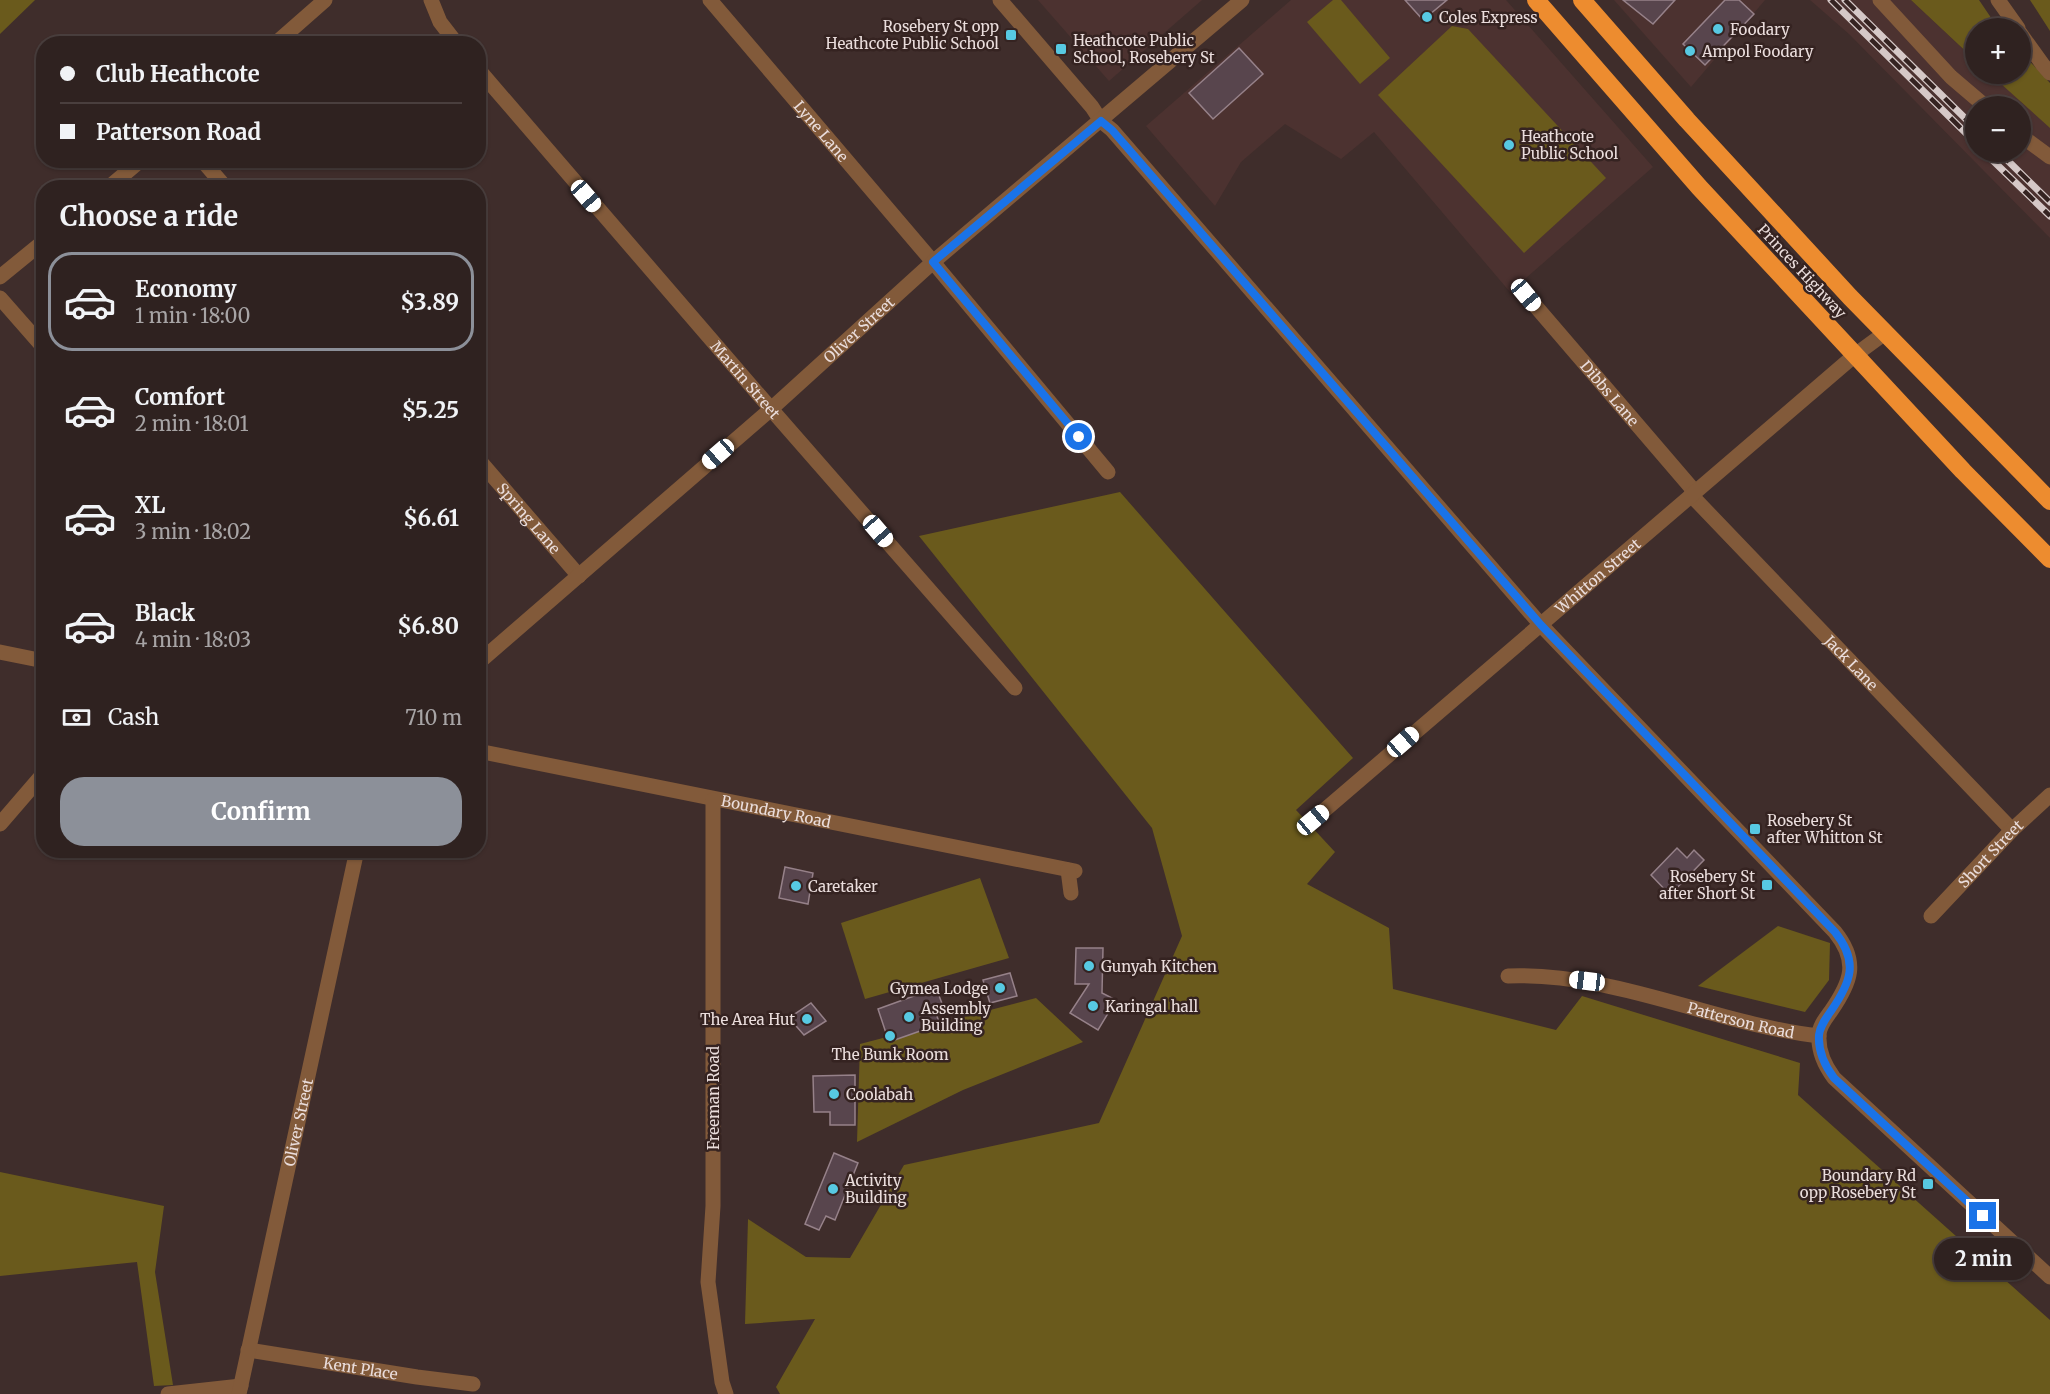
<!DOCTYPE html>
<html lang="en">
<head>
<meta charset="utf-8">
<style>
	:root { --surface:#2f2220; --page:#3b2f2d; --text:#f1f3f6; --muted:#a7a4a5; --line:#4a3f3e; --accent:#8c9099 }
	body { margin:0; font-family:Merriweather,serif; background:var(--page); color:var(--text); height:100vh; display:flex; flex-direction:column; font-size:22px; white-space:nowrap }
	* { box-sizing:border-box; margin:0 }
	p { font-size:20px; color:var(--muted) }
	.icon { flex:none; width:33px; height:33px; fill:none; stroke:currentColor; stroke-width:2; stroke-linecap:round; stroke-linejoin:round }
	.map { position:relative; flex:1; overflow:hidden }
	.panel { position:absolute; left:36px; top:180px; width:450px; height:678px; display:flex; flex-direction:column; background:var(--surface); border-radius:24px; box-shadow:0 2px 4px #0004,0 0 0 2px var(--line) }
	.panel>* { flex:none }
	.banner { position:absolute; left:36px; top:36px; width:450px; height:132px; border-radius:24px; box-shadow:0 2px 4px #0004,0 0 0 2px var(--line); display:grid; align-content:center; height:132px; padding:0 24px; background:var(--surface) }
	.fabs { position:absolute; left:1965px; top:18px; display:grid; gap:12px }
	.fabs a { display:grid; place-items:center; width:66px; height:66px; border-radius:50%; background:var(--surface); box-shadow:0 2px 4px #0004,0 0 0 2px var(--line); font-size:30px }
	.end { position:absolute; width:27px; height:27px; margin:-14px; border:8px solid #1a73e8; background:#fff; box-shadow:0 0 0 3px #fff }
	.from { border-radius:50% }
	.bubble { position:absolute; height:42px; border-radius:21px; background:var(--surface); box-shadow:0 2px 4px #0004,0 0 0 2px var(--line); font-size:20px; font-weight:700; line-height:42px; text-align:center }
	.car { position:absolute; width:18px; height:36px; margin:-18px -9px; border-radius:8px; box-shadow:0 0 4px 2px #0007; background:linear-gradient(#fff 24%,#345 0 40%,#fff 0 76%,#345 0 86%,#fff 0) }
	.banner b { display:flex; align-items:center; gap:21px; height:57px; font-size:22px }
	.banner b+b { border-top:2px solid var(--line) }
	.banner i { width:15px; height:15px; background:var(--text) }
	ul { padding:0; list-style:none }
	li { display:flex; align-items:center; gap:18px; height:99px; margin:0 12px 9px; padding:0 12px; border:3px solid transparent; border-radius:24px }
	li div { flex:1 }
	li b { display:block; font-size:22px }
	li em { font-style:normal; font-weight:700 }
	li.current { border-color:var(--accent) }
	li>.icon { width:54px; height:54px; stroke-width:1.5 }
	h2 { padding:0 24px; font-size:27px; line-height:72px }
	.pay { display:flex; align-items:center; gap:15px; height:66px; padding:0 24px; font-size:22px }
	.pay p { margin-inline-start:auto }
	.cta { display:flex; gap:12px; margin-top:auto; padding:12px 24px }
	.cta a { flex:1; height:69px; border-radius:24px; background:var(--accent); color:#fff; font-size:24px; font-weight:700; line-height:69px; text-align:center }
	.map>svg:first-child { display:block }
	.built { fill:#4c3230; fill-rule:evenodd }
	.green { fill:#6a5a1c }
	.building { fill:#58454d; stroke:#968189; stroke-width:1.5 }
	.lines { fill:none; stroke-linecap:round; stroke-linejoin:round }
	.minor { stroke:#825a3a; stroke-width:15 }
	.highway { stroke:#ed8c2f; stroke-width:18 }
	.rail-casing { stroke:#d5c8c7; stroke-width:7 }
	.rail { stroke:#352321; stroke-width:4.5; stroke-dasharray:14; stroke-linecap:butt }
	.route { stroke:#1a73e8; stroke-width:8 }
	.poi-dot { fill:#57c9e2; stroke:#352321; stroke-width:2 }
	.labels { text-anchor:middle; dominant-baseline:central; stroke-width:5; stroke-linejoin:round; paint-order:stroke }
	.poi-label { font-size:15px; fill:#eadddc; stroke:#352321; text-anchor:start }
	.street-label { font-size:15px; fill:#eadddc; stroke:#352321 }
</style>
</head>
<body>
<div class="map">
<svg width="2050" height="1394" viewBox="0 0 2050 1394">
	<rect width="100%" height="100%" fill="#3f2d2b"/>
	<!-- built -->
	<g class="built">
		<polygon points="1038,0 1202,0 1109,81"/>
		<polygon points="1291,0 1506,0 1653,167 1510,292 1374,132 1341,159 1285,124 1241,162 1215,206 1146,126"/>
		<polygon points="1614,0 1765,0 1691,87"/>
		<path d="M1810,0H1911L1975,60L1976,74H1991L2050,127V238L1849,34ZM1976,106H2020V152H1976Z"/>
	</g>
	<!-- green -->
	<g class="green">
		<polygon points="0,0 35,0 0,34"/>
		<polygon points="1333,0 1341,0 1390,58 1360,84 1307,22"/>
		<polygon points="1911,0 1979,0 1998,28 1976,28 1975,60"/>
		<polygon points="2030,0 2050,0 2050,31"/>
		<polygon points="1452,26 1468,29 1606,178 1524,253 1378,95"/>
		<polygon points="2021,52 2050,83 2050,128 1990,74 2020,74"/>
		<polygon points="1120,492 1353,758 1296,810 1335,852 1307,884 1389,928 1393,989 1556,1030 1582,996 1800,1063 1798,1095 2050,1320 2050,1394 780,1394 776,1387 815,1319 745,1324 748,1219 806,1257 850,1258 904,1165 1099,1123 1182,936 1152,828 919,536"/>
		<polygon points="980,878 1009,958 865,999 841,923"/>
		<polygon points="1778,926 1830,943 1829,980 1805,1012 1698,986"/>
		<polygon points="1036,998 1083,1042 963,1090 857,1142 860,1044"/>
		<polygon points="0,1172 164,1206 155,1272 173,1385 154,1386 137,1262 0,1276"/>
	</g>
	<!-- building -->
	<g class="building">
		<polygon points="1405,0 1447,0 1423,20"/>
		<polygon points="1623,0 1675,0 1653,24"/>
		<polygon points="1725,0 1739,0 1754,14 1705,65 1683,44"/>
		<polygon points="1239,48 1263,74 1213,119 1189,93"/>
		<polygon points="1677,848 1687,858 1694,850 1704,860 1670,895 1651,875"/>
		<polygon points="785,867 813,873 808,904 779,898"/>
		<polygon points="1076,948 1103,948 1102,993 1116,1000 1098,1030 1070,1013 1089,984 1075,984"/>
		<polygon points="1010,973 1017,996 990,1003 983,980"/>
		<polygon points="936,988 943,1006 934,1009 940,1024 889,1042 878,1009"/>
		<polygon points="811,1003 826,1021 804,1035 789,1018"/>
		<polygon points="855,1075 855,1125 830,1125 830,1112 814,1112 813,1076"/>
		<polygon points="834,1153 858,1163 835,1220 826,1216 819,1230 805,1224"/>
	</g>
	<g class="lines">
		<!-- minor -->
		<g class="minor">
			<polyline points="431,0 440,22 457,44"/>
			<path id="s1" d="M710,0L933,262L1108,472"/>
			<path d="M1000,0L1092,107L1101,121L1112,130L1541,625L1835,932C1859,962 1851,982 1831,1011C1826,1018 1819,1026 1819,1035C1818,1052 1825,1066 1834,1078L2050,1277"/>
			<polyline points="1880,0 1951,77 1985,106"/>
			<polyline points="1998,0 2018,28"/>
			<polyline points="2020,33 2043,65 2050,73"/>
			<polyline points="275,44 325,0"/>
			<path id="s2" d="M478,69L771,409L1015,688"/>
			<polyline points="2020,135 2050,157"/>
			<polyline points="202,160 226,188"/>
			<polyline points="108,188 141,160"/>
			<polyline points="0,277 44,241"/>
			<path id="s3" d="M1526,295L1695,492"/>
			<polyline points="0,298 44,348"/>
			<path id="s4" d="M478,459L579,576"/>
			<path id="s5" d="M1691,495L2012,830"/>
			<polyline points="0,652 44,661"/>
			<path id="s6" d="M478,663L771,409L933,262L1242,0"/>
			<path id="s7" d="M478,751L1075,871"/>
			<polyline points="713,800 713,1206 708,1282 722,1382 726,1394"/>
			<path id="s8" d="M1313,820L1855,355L1885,333"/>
			<polyline points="0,824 44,773"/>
			<polyline points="1068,870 1071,893"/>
			<path id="s9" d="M1931,916L2012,830L2050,795"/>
			<path id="s10" d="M1508,976C1615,972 1714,1024 1819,1036"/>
			<path id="s11" d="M248,1350L417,1377L473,1384"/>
			<polyline points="168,1394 241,1386"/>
			<path id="s12" d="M239,1394L357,850"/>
		</g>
		<!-- highway -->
		<g class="highway">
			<polyline points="1536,0 1699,187 1963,471 2050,559"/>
			<polyline points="1582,0 1687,120 1850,297 2050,501"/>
		</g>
		<!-- rail casing -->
		<g class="rail-casing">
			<g id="rail">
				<polyline points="1831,0 1976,143"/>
				<polyline points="1845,0 1976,129"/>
				<polyline points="1984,152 2050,216"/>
				<polyline points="1999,152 2050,202"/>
			</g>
		</g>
		<!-- rail -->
		<use href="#rail" class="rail"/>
	</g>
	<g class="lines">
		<!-- route -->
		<path class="route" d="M1079,437L933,262L1101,121L1112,130L1541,625L1835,932C1859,962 1851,982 1831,1011C1826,1018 1820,1026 1819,1035C1818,1051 1825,1066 1834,1078L1983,1216"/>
	</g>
	<!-- markers -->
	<g class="poi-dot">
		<circle cx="1427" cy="17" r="6"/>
		<circle cx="1718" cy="29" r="6"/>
		<rect x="1005" y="29" width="12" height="12" rx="3"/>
		<rect x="1055" y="43" width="12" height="12" rx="3"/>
		<circle cx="1690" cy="51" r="6"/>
		<circle cx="1509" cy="145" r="6"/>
		<rect x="1749" y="823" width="12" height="12" rx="3"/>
		<rect x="1761" y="879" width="12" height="12" rx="3"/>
		<circle cx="796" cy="886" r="6"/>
		<circle cx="1089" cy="966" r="6"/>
		<circle cx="1000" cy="988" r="6"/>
		<circle cx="1093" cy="1006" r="6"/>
		<circle cx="909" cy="1017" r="6"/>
		<circle cx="807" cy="1019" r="6"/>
		<circle cx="890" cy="1036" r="6"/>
		<circle cx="834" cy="1094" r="6"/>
		<rect x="1922" y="1178" width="12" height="12" rx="3"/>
		<circle cx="833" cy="1189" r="6"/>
	</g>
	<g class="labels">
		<!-- poi labels -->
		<g class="poi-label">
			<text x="1439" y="17">Coles Express</text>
			<text x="999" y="26" text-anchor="end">Rosebery St opp<tspan x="999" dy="17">Heathcote Public School</tspan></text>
			<text x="1730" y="29">Foodary</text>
			<text x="1073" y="40">Heathcote Public<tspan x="1073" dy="17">School, Rosebery St</tspan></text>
			<text x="1702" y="51">Ampol Foodary</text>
			<text x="1521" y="136">Heathcote<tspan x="1521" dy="17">Public School</tspan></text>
			<text x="1767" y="820">Rosebery St<tspan x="1767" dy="17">after Whitton St</tspan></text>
			<text x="1755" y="876" text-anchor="end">Rosebery St<tspan x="1755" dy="17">after Short St</tspan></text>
			<text x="808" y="886">Caretaker</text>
			<text x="1101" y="966">Gunyah Kitchen</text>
			<text x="988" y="988" text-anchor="end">Gymea Lodge</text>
			<text x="1105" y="1006">Karingal hall</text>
			<text x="921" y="1008">Assembly<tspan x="921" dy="17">Building</tspan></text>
			<text x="795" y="1019" text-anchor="end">The Area Hut</text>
			<text x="890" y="1054" text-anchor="middle">The Bunk Room</text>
			<text x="846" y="1094">Coolabah</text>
			<text x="1916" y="1175" text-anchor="end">Boundary Rd<tspan x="1916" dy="17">opp Rosebery St</tspan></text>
			<text x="845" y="1180">Activity<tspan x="845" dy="17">Building</tspan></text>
		</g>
		<!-- street labels -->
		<g class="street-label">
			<text stroke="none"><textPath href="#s1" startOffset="172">Lyne Lane</textPath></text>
			<text transform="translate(1802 271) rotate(47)">Princes Highway</text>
			<text stroke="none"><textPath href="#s6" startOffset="506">Oliver Street</textPath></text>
			<text stroke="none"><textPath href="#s2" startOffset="410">Martin Street</textPath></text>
			<text stroke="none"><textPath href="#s3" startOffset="129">Dibbs Lane</textPath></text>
			<text stroke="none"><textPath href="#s4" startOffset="78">Spring Lane</textPath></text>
			<text stroke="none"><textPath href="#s8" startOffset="375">Whitton Street</textPath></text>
			<text stroke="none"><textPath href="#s5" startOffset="232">Jack Lane</textPath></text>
			<text stroke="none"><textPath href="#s7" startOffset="304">Boundary Road</textPath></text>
			<text stroke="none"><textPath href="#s9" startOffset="86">Short Street</textPath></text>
			<text stroke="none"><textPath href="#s10" startOffset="238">Patterson Road</textPath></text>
			<text transform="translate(713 1098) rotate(-90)">Freeman Road</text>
			<text stroke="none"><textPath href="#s12" startOffset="278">Oliver Street</textPath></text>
			<text stroke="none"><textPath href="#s11" startOffset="114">Kent Place</textPath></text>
		</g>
	</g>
</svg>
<div class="fabs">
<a>+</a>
<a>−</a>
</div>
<i class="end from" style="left:1079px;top:437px"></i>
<i class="end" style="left:1983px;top:1216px"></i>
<div class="bubble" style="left:1934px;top:1238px;width:99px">2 min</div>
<i class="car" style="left:586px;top:196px;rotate:139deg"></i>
<i class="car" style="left:1526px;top:295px;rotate:140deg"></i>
<i class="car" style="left:718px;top:454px;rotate:229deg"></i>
<i class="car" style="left:878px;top:531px;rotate:139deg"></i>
<i class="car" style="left:1403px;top:742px;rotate:49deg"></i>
<i class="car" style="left:1313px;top:820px;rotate:50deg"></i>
<i class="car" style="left:1587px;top:981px;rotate:277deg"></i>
<div class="banner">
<b><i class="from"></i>Club Heathcote</b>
<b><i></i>Patterson Road</b>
</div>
<section class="panel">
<h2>Choose a ride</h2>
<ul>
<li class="current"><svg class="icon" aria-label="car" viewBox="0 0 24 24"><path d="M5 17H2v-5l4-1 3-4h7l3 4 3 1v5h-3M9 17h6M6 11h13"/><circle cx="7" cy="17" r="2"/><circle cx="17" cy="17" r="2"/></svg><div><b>Economy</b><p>1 min · 18:00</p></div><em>$3.89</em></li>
<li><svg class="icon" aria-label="car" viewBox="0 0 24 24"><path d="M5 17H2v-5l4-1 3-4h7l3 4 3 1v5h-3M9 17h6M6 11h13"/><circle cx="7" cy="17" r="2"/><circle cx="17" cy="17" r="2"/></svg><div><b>Comfort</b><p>2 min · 18:01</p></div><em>$5.25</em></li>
<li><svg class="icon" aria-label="car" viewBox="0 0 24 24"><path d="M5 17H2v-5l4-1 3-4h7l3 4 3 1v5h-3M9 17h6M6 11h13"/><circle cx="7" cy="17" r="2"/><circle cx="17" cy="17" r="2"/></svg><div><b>XL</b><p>3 min · 18:02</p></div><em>$6.61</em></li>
<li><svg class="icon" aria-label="car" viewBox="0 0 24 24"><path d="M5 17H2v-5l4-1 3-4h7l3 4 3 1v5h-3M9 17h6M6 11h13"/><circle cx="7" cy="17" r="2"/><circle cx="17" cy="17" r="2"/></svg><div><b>Black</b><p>4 min · 18:03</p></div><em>$6.80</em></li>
</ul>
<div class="pay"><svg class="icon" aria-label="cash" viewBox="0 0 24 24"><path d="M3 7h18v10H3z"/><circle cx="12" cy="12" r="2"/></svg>Cash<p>710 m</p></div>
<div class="cta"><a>Confirm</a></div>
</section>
</div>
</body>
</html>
